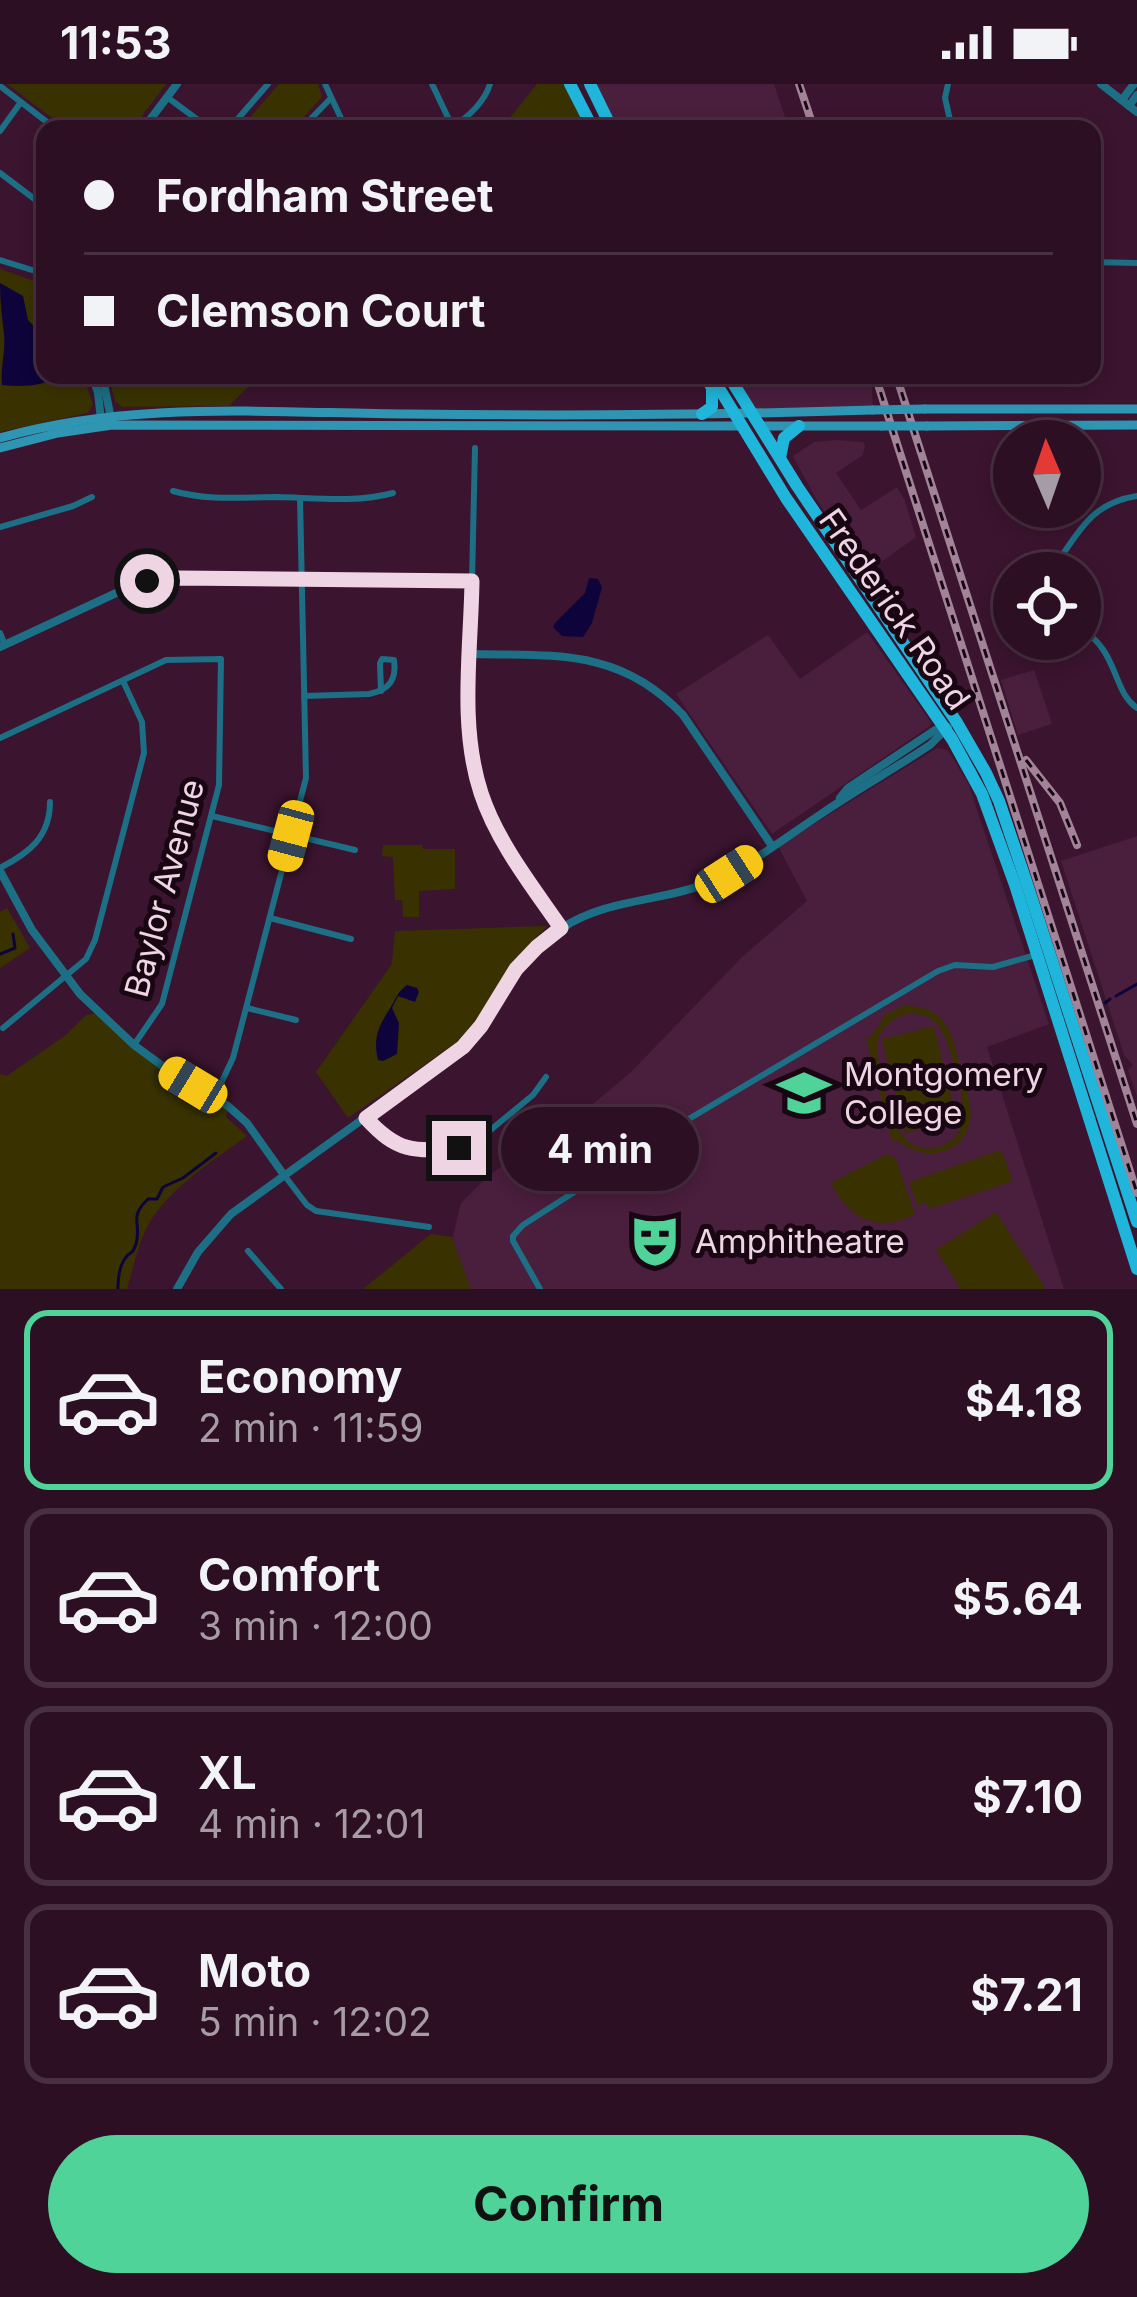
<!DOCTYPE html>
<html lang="en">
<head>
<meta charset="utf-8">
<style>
	:root { --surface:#2c0f23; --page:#381d30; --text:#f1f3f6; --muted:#a69ca6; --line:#482f41; --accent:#4fd399 }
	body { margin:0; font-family:Inter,sans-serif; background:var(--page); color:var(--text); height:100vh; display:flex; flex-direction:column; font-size:45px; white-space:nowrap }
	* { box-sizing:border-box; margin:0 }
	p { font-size:39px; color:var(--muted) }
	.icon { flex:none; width:66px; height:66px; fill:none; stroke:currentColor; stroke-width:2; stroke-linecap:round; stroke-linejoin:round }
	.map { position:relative; height:1205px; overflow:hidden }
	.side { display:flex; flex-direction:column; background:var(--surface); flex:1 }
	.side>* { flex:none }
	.hud { position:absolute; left:36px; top:36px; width:1065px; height:264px; border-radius:24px; box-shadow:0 6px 18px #0003,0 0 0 3px var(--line); display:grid; align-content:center; height:264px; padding:0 48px; background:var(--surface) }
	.needle { width:78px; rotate:358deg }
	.tools { position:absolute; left:993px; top:336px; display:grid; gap:24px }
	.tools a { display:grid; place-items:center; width:108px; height:108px; border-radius:50%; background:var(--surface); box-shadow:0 6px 18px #0003,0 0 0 3px var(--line); font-size:60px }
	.end { position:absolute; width:54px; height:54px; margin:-27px; border:15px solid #efd5e4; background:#111; box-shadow:0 0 0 6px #111 }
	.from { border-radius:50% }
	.bubble { position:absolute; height:84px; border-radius:42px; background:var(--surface); box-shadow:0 6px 18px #0003,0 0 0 3px var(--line); font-size:39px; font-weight:700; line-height:84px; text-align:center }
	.car { position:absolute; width:36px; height:72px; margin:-36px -18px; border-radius:15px; box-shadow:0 0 9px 3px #0007; background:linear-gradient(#f5c518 24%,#345 0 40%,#f5c518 0 76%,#345 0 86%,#f5c518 0) }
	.hud b { display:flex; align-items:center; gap:42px; height:114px; font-size:45px }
	.hud b+b { border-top:3px solid var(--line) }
	.hud i { width:30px; height:30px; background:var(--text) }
	ul { padding:21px 0 0; list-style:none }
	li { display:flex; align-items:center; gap:36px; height:180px; margin:0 24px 18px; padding:0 24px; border:6px solid var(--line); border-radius:24px }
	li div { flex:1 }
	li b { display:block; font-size:45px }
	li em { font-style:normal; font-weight:700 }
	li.on { border-color:var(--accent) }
	li>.icon { width:108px; height:108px; stroke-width:1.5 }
	.button { display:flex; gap:24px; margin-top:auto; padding:24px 48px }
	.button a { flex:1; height:138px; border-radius:72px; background:var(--accent); color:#111; font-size:48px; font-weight:700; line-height:138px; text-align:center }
	.status { display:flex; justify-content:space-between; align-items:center; height:84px; padding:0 60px; background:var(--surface); direction:ltr }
	.status svg { height:33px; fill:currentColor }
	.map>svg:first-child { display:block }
	.built { fill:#4a1e3d }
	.green { fill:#393200; fill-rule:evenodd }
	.water { fill:#0e033b }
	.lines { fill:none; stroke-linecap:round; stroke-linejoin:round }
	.stream { stroke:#0e033b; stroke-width:3 }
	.minor { stroke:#1c6f85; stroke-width:6 }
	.tertiary { stroke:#1c6f85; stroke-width:8 }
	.secondary { stroke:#2e95b2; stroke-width:9 }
	.primary { stroke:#20b5da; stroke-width:12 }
	.rail-casing { stroke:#a28397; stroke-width:8 }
	.rail { stroke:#180712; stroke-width:3; stroke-dasharray:9; stroke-linecap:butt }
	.secondary-bridge { stroke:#2e95b2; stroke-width:9 }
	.route { stroke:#efd5e4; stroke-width:15 }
	.labels { text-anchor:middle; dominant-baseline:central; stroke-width:10; stroke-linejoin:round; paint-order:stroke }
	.street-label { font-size:33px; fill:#efd5e4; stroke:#180712 }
	.poi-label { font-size:33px; fill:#efd5e4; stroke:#180712; text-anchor:start }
</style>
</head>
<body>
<div class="status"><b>11:53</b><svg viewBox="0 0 49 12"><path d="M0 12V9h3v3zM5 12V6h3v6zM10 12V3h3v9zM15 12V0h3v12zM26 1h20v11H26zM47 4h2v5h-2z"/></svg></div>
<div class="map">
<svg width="1137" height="1205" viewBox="0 0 1137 1205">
	<rect width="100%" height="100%" fill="#3b142f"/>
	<!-- built -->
	<g class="built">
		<polygon points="590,0 774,0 789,45 612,45"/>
		<polygon points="728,291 868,291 872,305 873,326 751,329"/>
		<polygon points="836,356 863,358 865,362 863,371 836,389 861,426 897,403 905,417 916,453 866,489 816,415 793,372 814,358"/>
		<polygon points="867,548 931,638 930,642 772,750 676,610 768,551 800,595"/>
		<polygon points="1034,586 1052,640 1018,651 1001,596"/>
		<polygon points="937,664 948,666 968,699 1049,940 987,963 1064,1205 457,1205 449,1168 461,1119 489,1091 582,1029 630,989 742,873 807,817 778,762"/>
		<polygon points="1137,752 1137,1013 1128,986 1133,981 1124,971 1061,777"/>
	</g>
	<!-- green -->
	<g class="green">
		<polygon points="7,0 166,0 132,45 67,45"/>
		<polygon points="279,0 318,0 322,13 293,45 240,45"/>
		<polygon points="537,0 569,0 586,41 585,45 501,45"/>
		<polygon points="0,185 37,198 45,231 45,291 83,291 93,320 88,329 0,348"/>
		<polygon points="108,291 260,291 229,322 122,323 115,317"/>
		<polygon points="383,761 422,761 423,765 455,765 455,805 419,807 419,833 403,833 402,816 395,816 393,773 382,772"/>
		<polygon points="7,824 30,864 0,884 0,828"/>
		<polygon points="547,842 513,877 477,935 460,956 348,1034 316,988 392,880 395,847"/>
		<path d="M903,922C950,920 953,955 962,991C966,1005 973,1022 970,1037C963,1073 921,1078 897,1056L892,1057L866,954L871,953L886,930ZM912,929C922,931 930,932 937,940C950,953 968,1023 962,1040C958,1053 948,1061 935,1064C889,1072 885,1000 877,969C876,946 890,933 912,929Z"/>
		<path d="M99,929L134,961L228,1022L226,1033L247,1052C215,1075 176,1100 153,1133C139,1154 134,1181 127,1205H0V990L7,992L66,951L86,931Z"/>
		<polygon points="934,942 957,1036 905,1049 882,955"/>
		<polygon points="1001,1066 1013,1097 930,1125 927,1118 918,1122 909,1098"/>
		<path d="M887,1070L896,1075L915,1130C879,1150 848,1135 831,1099Z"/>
		<polygon points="996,1128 1046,1205 961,1205 936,1166"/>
		<polygon points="431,1150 452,1153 471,1205 363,1205"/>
	</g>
	<!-- water -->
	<g class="water">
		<path d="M0,199L23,212L28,236L45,254V291H59C44,303 21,303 2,301C0,283 6,268 4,250C2,233 0,217 0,199Z"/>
		<polygon points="589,494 598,495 602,503 592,539 583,553 562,552 553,543 555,539 585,509"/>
		<path d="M407,901L417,904L419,908L415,918L398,912L392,924L399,939L397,970L383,977L378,976C373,955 378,943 389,926C396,915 397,908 407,901Z"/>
	</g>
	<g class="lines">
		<!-- stream -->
		<g class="stream">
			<polyline points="0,870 15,864 13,850"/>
			<polyline points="1116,912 1137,900"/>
			<polyline points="1105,919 1110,915"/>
			<path d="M118,1205C118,1195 119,1184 124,1176C132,1164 131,1174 136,1160C142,1139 128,1134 148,1115H157L163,1103L183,1094L216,1069"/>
		</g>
		<!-- minor -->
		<g class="minor">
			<polyline points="325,0 346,45"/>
			<polyline points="432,0 453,44"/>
			<polyline points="948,0 945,14 952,45"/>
			<polyline points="0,2 56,45"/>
			<polyline points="167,13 210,45"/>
			<polyline points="229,45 268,0"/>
			<polyline points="301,45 331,14"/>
			<path d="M450,45C467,34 484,20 490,0"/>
			<polyline points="0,47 21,18"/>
			<polyline points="0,89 45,123"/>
			<polyline points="0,176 45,190"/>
			<polyline points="1092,178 1137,179"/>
			<path d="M173,407C207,417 244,413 278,413C316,414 357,419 393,409"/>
			<polyline points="0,443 73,422 92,413"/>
			<path d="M1049,489C1078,453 1086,420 1137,412"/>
			<polyline points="472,497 475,364"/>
			<path d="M1080,544C1119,567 1112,607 1137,624"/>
			<polyline points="0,549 5,561"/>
			<path d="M304,612L369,610C389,606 397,596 394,576L382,575L380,579L381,607"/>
			<polyline points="0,654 166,576 221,575 219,701 162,920 134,961"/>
			<polyline points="212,732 355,766"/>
			<path d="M0,784C29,769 50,753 50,718"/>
			<polyline points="270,834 351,855"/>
			<polyline points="247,924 296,936"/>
			<polyline points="3,944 86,875 95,856 144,669 142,638 123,597"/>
			<polyline points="214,1014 233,974 306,694 300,414"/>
			<polyline points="366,1034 384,1054 396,1061 459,1065 476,1058 533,1011 546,993"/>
			<polyline points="284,1091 307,1121 316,1127 429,1143"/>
			<polyline points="248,1167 281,1205"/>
			<polyline points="540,1205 513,1157 513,1152 523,1141 677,1042 938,887 955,881 993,883 1039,870"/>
		</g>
		<!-- tertiary -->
		<g class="tertiary">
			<polyline points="1101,0 1137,28"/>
			<polyline points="1122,16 1134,0"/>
			<polyline points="1129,22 1137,11"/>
			<polyline points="143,45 177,0"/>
			<polyline points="45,198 45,199"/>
			<polyline points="92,291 98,309 101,336"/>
			<polyline points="102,291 111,334"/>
			<path d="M0,563L127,504L157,495L472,497C470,566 459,642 481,709C497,759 532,802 561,844"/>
			<path d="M471,570C556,572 620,564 683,631L772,762"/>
			<polyline points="840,714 848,704 935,646 945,645"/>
			<polyline points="0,787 32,846 80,910 134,961 172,989 228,1022 247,1039 284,1091"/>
			<path d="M177,1205L198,1168L231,1130L463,963C498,923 516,873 562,844C608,814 662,818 711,798C750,782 786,753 821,730C856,706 894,685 930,661L948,643"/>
		</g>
		<!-- secondary -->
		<g class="secondary">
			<polyline points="925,325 1137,325"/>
			<polyline points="759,342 882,342"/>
			<polyline points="927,342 1137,341"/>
			<path d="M0,354C133,316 271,329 408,330C563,332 718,331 873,326"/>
			<polyline points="0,364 58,349 112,341 742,342"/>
		</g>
		<!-- primary -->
		<g class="primary">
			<polyline points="570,0 593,45"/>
			<polyline points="590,0 612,45"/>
			<polyline points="711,291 786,414 952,655 982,710 1015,801 1137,1185"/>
			<polyline points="728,291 797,402 956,637 986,689 999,717 1026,797 1137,1138"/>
			<polyline points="702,330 712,323 712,304 709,298"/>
			<polyline points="780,374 784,354 799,342"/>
		</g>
		<!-- rail casing -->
		<g class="rail-casing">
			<g id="rail">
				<polyline points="799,0 814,45"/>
				<polyline points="875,291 1137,1109"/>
				<polyline points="896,291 1137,1040"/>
				<polyline points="1026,676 1060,719 1077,761"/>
			</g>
		</g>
		<!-- rail -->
		<use href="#rail" class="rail"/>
		<!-- secondary-bridge -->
		<g class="secondary-bridge">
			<polyline points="873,326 925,325"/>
			<polyline points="882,342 927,342"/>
		</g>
	</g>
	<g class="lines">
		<!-- route -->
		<path class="route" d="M147,497L178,494L472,497C471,566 459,642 481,709C497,758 532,802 561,844L537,863L516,885L481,942L463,963L366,1034C397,1068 413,1068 459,1064"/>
	</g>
	<!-- icons -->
	<defs>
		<g id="university-bare" transform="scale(4.14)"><path d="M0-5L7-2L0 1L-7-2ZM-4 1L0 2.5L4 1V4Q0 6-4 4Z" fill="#4fd399" stroke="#180712" stroke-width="2.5" paint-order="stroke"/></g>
		<g id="theatre-bare" transform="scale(4.14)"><path d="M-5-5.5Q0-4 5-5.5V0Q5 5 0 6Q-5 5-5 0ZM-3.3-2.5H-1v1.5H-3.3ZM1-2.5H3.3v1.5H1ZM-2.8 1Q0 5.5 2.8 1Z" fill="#4fd399" stroke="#180712" stroke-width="2.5" paint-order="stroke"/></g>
	</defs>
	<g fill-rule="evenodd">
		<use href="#university-bare" x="804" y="1009"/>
		<use href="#theatre-bare" x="655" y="1157"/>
	</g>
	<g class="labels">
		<!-- street labels -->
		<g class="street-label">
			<text transform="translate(895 525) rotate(55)">Frederick Road</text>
			<text transform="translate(164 804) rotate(-75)">Baylor Avenue</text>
		</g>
		<!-- poi labels -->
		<g class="poi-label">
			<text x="844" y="990">Montgomery<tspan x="844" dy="38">College</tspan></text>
			<text x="695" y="1157">Amphitheatre</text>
		</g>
	</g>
</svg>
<div class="tools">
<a><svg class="needle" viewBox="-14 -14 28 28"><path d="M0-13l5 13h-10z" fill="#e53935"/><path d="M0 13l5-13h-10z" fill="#a69ca6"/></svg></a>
<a><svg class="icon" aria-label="locate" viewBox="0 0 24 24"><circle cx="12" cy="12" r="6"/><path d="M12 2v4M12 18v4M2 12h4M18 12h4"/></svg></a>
</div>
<i class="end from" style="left:147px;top:497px"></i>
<i class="end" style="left:459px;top:1064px"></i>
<div class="bubble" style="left:501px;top:1023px;width:198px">4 min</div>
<i class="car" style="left:291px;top:752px;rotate:195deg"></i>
<i class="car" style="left:729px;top:790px;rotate:57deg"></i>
<i class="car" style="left:193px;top:1001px;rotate:301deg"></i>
<div class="hud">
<b><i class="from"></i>Fordham Street</b>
<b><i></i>Clemson Court</b>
</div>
</div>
<section class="side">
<ul>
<li class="on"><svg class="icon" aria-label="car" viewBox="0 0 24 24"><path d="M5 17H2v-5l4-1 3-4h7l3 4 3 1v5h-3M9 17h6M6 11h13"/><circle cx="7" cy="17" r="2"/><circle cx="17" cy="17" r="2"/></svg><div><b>Economy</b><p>2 min · 11:59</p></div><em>$4.18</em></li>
<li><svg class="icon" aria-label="car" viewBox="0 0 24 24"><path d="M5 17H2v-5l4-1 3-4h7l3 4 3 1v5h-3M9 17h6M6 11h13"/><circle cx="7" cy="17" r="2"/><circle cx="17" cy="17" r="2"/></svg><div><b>Comfort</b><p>3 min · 12:00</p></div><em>$5.64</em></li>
<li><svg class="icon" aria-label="car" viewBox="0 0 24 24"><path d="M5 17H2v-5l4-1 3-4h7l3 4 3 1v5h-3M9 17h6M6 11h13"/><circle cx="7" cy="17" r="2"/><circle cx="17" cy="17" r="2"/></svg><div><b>XL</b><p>4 min · 12:01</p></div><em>$7.10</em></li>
<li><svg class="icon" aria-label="car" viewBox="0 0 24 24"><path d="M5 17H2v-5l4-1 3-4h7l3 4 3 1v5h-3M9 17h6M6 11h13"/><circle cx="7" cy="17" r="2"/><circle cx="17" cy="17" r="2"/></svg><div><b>Moto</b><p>5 min · 12:02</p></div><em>$7.21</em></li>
</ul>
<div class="button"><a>Confirm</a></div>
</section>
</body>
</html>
